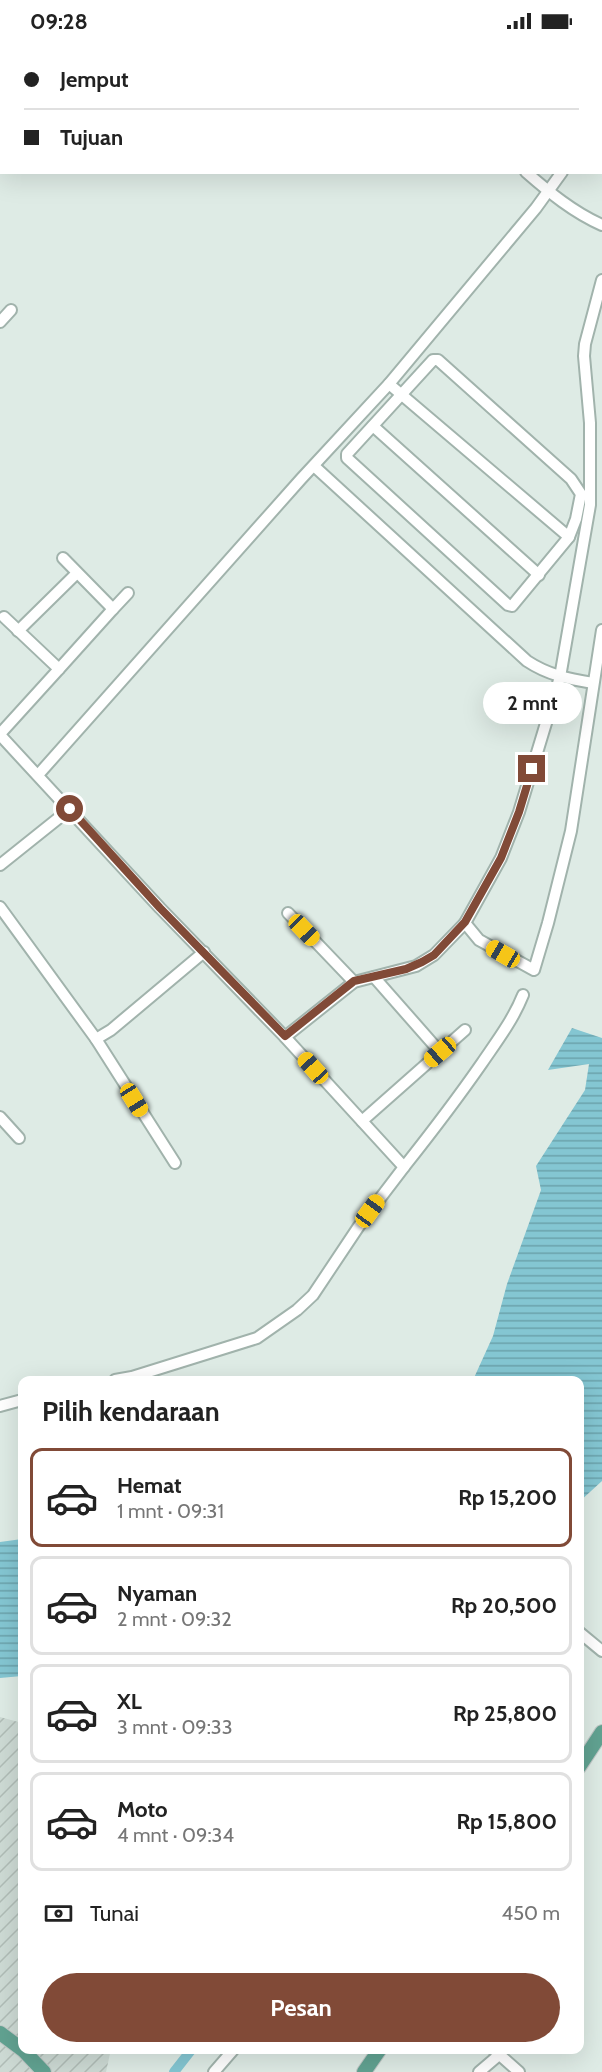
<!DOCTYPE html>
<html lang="id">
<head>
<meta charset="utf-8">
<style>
	:root { --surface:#fff; --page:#f6f6f6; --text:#222; --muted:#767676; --line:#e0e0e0; --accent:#814a37 }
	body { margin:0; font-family:Cabin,sans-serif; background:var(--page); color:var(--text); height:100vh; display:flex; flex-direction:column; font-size:22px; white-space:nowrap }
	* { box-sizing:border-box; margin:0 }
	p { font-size:20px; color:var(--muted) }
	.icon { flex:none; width:33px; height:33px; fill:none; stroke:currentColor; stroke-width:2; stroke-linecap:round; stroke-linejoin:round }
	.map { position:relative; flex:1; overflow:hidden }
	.sheet { position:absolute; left:18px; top:1334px; width:566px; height:678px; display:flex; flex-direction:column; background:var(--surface); border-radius:12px; box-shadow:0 6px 24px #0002 }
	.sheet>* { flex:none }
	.hud { position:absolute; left:0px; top:0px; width:603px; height:132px; box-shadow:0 6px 24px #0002; display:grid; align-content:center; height:132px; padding:0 24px; background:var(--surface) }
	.end { position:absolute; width:27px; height:27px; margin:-14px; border:8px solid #814a37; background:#fff; box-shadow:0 0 0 3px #fff }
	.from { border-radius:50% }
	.bubble { position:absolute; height:42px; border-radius:21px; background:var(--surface); box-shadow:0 6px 24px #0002; font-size:20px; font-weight:800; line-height:42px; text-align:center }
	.car { position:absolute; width:18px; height:36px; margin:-18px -9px; border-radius:8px; box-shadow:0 0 4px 2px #0007; background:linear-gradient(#f5c518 24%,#345 0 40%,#f5c518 0 76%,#345 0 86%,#f5c518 0) }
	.hud b { display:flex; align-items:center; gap:21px; height:57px; font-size:22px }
	.hud b+b { border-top:2px solid var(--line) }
	.hud i { width:15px; height:15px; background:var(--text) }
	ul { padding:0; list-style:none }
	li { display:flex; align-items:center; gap:18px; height:99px; margin:0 12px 9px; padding:0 12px; border:3px solid var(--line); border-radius:12px }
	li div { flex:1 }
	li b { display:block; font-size:22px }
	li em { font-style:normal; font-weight:800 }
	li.current { border-color:var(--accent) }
	li>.icon { width:54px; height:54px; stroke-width:1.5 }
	h2 { padding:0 24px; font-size:27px; line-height:72px }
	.pay { display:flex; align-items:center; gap:15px; height:66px; padding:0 24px; font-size:22px }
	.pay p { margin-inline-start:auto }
	.button { display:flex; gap:12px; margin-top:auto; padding:12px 24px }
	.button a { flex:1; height:69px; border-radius:36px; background:var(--accent); color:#fff; font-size:24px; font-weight:800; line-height:69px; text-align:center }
	.status { display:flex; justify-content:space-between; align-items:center; height:42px; padding:0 30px; background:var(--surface); direction:ltr }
	.status svg { height:16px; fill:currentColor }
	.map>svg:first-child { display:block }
	.industrial { fill:url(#industrial-furrows) }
	.water { fill:url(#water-rules) }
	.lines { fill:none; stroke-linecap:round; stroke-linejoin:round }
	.canal { stroke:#84c6d2; stroke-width:10 }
	.minor-casing { stroke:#a1b3ac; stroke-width:14 }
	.major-casing { stroke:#c0c8c6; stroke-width:16 }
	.minor { stroke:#fff; stroke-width:10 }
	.major { stroke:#61a291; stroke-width:14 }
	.route { stroke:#814a37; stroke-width:8 }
</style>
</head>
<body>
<div class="status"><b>09:28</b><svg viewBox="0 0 49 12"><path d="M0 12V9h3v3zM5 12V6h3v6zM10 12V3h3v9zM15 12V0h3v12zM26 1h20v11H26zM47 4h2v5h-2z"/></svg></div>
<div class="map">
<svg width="602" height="2030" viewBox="0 0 602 2030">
	<defs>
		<pattern id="industrial-furrows" width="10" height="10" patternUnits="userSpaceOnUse" patternTransform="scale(1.5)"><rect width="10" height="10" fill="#cddad4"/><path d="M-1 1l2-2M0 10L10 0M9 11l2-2" fill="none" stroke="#b0bcb6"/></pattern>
		<pattern id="water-rules" width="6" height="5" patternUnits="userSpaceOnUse" patternTransform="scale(1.5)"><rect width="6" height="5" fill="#84c6d2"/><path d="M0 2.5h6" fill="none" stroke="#6ba2ab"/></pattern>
	</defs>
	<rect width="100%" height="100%" fill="#deebe5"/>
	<!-- industrial -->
	<polygon class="industrial" points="0,1675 22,1681 22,2007 111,2007 106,2030 0,2030"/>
	<!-- water -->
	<g class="water">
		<polygon points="572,986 602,996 602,1439 579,1460 579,1338 473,1338 493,1294 507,1242 541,1148 536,1124 585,1048 589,1022 548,1028"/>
		<polygon points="22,1497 22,1634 0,1636 0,1500"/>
	</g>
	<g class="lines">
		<!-- canal -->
		<polyline class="canal" points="174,2030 192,2007"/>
		<!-- minor casing -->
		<g class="minor-casing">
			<g id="minor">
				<polyline points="375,0 377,2"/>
				<polyline points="542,2 543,0"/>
				<polyline points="588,2 589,0"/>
				<path d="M526,130C550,151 573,170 602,183"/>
				<polyline points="0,280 11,268"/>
				<polygon points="433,318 438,318 571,437 581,452 576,477 569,495 512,564 508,563 347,416 347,412"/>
				<polyline points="389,342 569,495"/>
				<polyline points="373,384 539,533"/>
				<path d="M314,424L527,619C548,633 569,637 593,641"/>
				<polyline points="113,567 128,551"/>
				<polyline points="4,575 59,627 113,567 63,516"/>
				<polyline points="18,589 77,531"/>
				<polyline points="0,692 59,627"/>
				<polyline points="0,693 160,866 285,995 404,1125 359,1184 313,1253 297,1268 257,1296 132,1335 115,1338"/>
				<polyline points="38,733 301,437 389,342 536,166 562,130"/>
				<polyline points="0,823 70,767"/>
				<polyline points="0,865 96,997"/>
				<polyline points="288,871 354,940"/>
				<polyline points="465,881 479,898 534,928 548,881 571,789 602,588"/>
				<polyline points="374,935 440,1010"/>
				<polyline points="285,995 354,940 416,924 434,913 465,881 501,816 519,770 560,635 590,463 590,381 584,314 585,302 602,238"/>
				<polyline points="0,1075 19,1096"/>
				<polyline points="362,1079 465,988"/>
				<polyline points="175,1121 96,997 111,988 204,910"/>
				<path d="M404,1125C431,1091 457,1057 482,1021C497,999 513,978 523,953"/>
				<polyline points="0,1364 22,1358"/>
				<polyline points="579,1590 602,1609"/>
				<polyline points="493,2007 519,2030"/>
				<polyline points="214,2030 234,2007"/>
				<polyline points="479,2030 499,2013"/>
			</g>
		</g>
		<!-- major casing -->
		<g class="major-casing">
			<g id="major">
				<polyline points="579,1725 602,1690"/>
				<polyline points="0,1991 23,2008 44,2030"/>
				<polyline points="364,2030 380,2007"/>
			</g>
		</g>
		<!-- minor -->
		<use href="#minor" class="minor"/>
		<!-- major -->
		<use href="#major" class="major"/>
	</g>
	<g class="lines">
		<!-- route -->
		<polyline class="route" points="70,767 160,866 285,994 354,939 406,927 422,920 434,913 465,880 501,816 519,770 532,727"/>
	</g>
</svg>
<i class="end from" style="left:70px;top:767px"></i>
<i class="end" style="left:532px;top:727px"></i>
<div class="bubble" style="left:483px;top:640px;width:99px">2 mnt</div>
<i class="car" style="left:304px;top:888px;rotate:136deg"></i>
<i class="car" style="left:503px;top:912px;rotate:300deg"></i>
<i class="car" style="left:440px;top:1010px;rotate:229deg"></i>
<i class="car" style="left:313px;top:1026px;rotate:318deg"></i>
<i class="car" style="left:134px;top:1058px;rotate:148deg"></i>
<i class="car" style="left:370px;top:1169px;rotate:36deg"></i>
<div class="hud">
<b><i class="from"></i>Jemput</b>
<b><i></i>Tujuan</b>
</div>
<section class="sheet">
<h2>Pilih kendaraan</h2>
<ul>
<li class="current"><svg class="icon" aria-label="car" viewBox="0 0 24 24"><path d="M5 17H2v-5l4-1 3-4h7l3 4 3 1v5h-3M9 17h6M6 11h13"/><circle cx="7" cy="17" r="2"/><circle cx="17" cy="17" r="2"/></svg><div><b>Hemat</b><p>1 mnt · 09:31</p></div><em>Rp 15,200</em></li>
<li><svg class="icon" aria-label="car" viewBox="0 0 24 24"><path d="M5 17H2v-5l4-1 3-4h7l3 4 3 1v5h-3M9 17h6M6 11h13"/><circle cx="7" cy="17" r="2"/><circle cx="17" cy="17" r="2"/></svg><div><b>Nyaman</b><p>2 mnt · 09:32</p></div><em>Rp 20,500</em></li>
<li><svg class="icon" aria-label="car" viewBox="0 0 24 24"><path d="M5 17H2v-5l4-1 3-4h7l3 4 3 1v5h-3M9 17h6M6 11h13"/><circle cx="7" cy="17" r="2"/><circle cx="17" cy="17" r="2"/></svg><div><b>XL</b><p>3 mnt · 09:33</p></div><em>Rp 25,800</em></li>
<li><svg class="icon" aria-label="car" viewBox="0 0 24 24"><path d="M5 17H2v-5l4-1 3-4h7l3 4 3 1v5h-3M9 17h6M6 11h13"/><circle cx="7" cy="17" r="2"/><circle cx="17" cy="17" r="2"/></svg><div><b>Moto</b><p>4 mnt · 09:34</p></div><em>Rp 15,800</em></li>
</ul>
<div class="pay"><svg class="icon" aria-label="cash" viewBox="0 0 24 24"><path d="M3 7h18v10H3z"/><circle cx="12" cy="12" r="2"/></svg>Tunai<p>450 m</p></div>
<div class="button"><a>Pesan</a></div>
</section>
</div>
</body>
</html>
